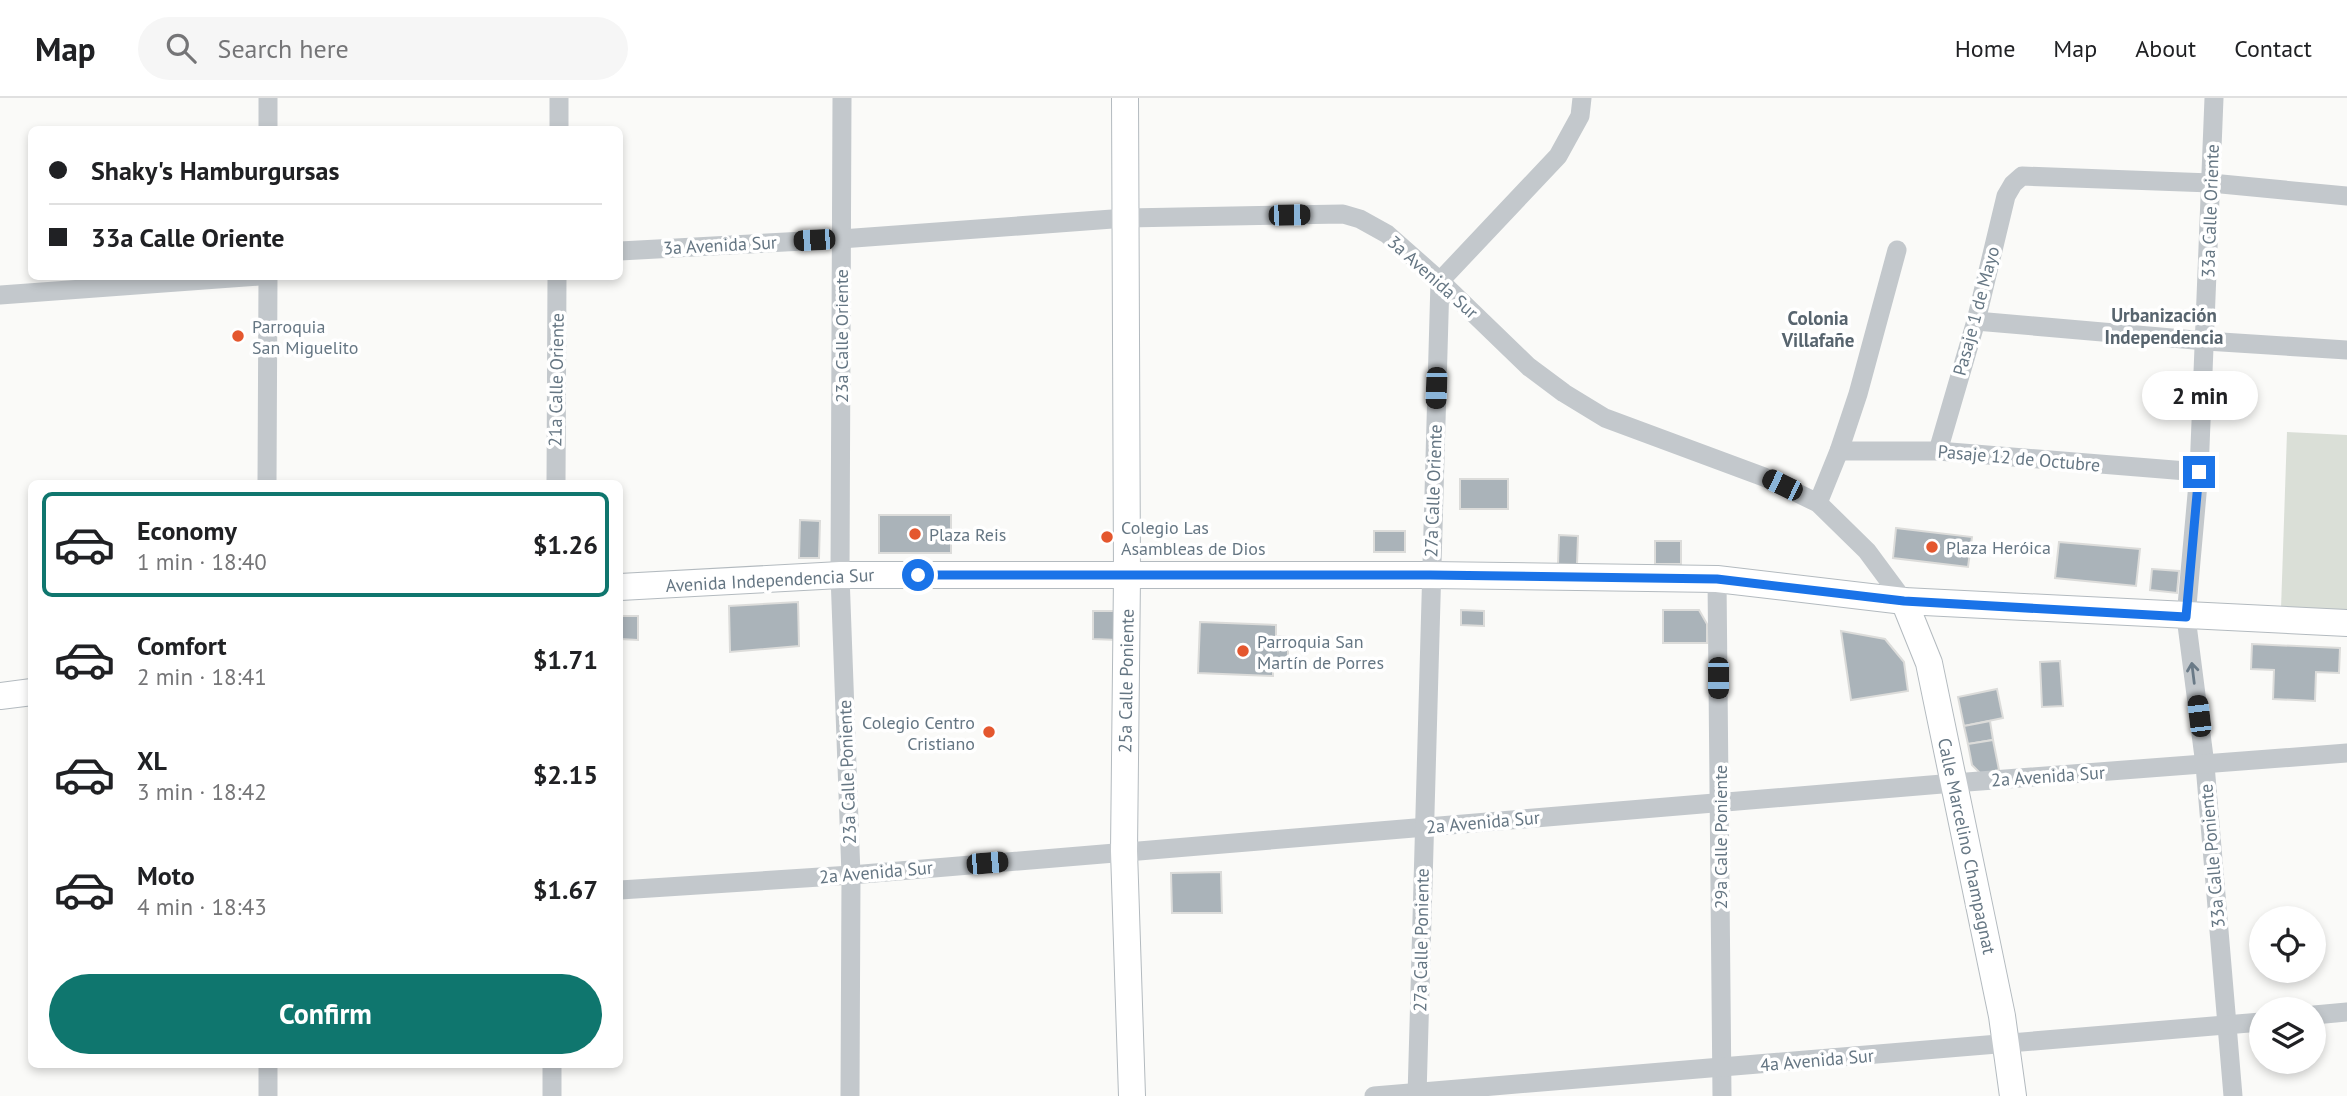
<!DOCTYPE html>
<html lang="en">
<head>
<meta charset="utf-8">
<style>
	:root { --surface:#fff; --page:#f6f6f6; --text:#202124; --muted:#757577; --line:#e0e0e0; --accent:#0f766e }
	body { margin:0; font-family:"PT Sans",sans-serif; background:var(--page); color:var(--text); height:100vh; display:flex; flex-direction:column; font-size:26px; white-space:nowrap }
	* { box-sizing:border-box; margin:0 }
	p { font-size:23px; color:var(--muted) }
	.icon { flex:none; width:38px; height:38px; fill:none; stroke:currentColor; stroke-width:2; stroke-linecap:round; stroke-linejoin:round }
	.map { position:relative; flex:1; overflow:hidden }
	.sheet { position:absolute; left:28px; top:382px; width:595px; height:588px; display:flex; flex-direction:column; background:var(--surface); border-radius:10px; box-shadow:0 4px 10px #0003 }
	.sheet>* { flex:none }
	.hud { position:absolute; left:28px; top:28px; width:595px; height:154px; border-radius:10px; box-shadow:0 4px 10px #0003; display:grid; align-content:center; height:154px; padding:0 21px; background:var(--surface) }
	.controls { position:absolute; left:2249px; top:808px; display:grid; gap:14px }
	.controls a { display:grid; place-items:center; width:77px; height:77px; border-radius:50%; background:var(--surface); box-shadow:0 4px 10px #0003; font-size:35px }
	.end { position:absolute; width:32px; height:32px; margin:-16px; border:9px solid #1a73e8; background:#fff; box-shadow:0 0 0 4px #fff }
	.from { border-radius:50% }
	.bubble { position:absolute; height:49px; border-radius:24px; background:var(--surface); box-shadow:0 4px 10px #0003; font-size:23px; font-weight:700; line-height:49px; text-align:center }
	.car { position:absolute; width:21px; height:42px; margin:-21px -10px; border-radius:9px; box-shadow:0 0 5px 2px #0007; background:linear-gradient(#222 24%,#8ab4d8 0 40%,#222 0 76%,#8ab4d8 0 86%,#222 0) }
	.hud b { display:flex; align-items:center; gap:24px; height:66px; font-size:26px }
	.hud b+b { border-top:2px solid var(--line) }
	.hud i { width:18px; height:18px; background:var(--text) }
	ul { padding:12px 0 0; list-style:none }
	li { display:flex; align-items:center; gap:21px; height:105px; margin:0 14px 10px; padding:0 7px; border:4px solid transparent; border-radius:10px }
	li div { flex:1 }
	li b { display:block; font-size:26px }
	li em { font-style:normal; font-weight:700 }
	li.active { border-color:var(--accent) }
	li>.icon { width:63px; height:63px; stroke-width:1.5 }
	.cta { display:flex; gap:14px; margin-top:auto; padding:14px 21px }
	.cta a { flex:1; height:80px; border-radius:42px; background:var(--accent); color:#fff; font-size:28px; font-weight:700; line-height:80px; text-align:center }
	header { display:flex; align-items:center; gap:42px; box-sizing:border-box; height:98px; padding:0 35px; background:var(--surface); border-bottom:2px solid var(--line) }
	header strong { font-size:33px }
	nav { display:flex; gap:38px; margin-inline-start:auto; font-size:24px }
	.search { width:490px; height:63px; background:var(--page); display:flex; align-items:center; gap:18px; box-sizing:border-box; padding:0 24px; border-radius:38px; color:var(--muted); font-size:26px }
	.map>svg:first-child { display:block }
	.green { fill:#dadfd7 }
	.building { fill:#aab3b9; stroke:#dcdcda; stroke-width:2 }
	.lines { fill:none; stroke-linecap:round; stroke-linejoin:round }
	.secondary-casing { stroke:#b3babf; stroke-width:28 }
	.street { stroke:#c3c8cc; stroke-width:19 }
	.secondary { stroke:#fff; stroke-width:26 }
	.oneway { stroke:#6a7a87 }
	.route { stroke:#1a73e8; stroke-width:9 }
	.poi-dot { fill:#e4572e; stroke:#fff; stroke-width:2.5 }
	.labels { text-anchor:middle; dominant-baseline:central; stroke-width:7; stroke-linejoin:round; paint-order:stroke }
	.street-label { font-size:18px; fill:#657683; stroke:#fff }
	.poi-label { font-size:18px; fill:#657683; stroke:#fff; text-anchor:start }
	.neighbourhood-label { font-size:19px; font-weight:bold; fill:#57646e; stroke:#fff }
</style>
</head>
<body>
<header>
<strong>Map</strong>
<div class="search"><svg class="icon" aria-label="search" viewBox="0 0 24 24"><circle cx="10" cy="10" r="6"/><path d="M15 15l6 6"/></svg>Search here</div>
<nav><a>Home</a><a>Map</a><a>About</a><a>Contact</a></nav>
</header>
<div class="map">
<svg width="2347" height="998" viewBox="0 0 2347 998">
	<rect width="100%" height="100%" fill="#fafaf8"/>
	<!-- green -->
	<polygon class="green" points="2287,334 2347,337 2347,511 2281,511"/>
	<!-- building -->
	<g class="building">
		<rect x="1460" y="381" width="48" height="30"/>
		<rect x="879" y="417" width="72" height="38"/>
		<polygon points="800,422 820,423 819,460 799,460"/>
		<polygon points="1896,430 1972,439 1968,469 1893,460"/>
		<rect x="1374" y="433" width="31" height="21"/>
		<polygon points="1559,437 1578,438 1577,467 1558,466"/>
		<rect x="1655" y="443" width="26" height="23"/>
		<polygon points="2059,444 2140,451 2136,488 2055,480"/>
		<polygon points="2152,471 2179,473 2177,495 2150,492"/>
		<polygon points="798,504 799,548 730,554 729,508"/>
		<polygon points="1461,512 1484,513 1484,528 1461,527"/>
		<polygon points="1663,512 1699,512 1707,526 1707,545 1663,545"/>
		<polygon points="1093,513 1118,513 1118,542 1093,541"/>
		<polygon points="620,518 638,518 638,542 620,541"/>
		<polygon points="1200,524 1276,527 1276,538 1288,539 1288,568 1273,567 1273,578 1198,575"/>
		<polygon points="1841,533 1885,541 1904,564 1908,593 1851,602"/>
		<polygon points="2252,546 2340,550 2339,575 2316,574 2315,603 2273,601 2274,572 2251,571"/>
		<polygon points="2060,563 2063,608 2042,609 2040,564"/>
		<polygon points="1997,591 2003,620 1964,628 1958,599"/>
		<polygon points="1990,623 1993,642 1968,646 1964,628"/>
		<polygon points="1993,642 1999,672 1981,676 1972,667 1968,646"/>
		<polygon points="1221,774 1222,815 1172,815 1171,775"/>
	</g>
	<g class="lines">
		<!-- secondary casing -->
		<g class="secondary-casing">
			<g id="secondary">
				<polyline points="1125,0 1127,478 1124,753 1132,998"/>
				<polyline points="620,489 840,477 1430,477 1717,481 1904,503 2347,525"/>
				<polyline points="1904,503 1929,565 2002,918 2013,998"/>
				<polyline points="0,598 32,594"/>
			</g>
		</g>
		<!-- street -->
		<g class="street">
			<polyline points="842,0 840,477 851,777 850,998"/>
			<polyline points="2214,0 2199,374 2186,519 2205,667 2233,998"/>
			<polyline points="268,32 268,0"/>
			<polyline points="559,32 559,0"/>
			<polyline points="620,153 841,141 1126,120 1343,116 1360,121 1387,136 1440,183 1529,269 1564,295 1605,320 1764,379 1818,405 1867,453 1904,503"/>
			<polyline points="0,197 259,178"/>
			<polyline points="1976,223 2206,243 2347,252"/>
			<polyline points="1839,353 1938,353 2199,374"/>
			<polyline points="1938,353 1976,223 2006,98 2013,86 2022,78 2211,85 2347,98"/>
			<polyline points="267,385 268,178"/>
			<polyline points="556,385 557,178"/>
			<polyline points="1818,405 1839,353 1858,296 1897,152"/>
			<polyline points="1717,481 1722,998"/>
			<polyline points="620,792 851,777 1954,685 2347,655"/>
			<polyline points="2314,917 2347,914"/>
			<polyline points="268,966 268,998"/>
			<polyline points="552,998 552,966"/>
			<polyline points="1374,998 2261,924"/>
			<polyline points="1417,998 1440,183 1558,58 1580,18 1582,0"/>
		</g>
		<!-- secondary -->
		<use href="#secondary" class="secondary"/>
	</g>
	<!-- one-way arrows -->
	<defs><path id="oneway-shaft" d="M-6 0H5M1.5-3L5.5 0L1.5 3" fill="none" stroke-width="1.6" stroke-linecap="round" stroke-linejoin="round" transform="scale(1.75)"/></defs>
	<use class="oneway" href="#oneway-shaft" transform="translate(2193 575) rotate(-97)"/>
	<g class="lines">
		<!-- route -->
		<polyline class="route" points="918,477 1430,477 1717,481 1904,503 2186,519 2199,374"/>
	</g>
	<!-- markers -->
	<g class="poi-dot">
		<circle cx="238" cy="238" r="7"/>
		<circle cx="915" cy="436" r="7"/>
		<circle cx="1107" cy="439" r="7"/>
		<circle cx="1932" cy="449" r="7"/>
		<circle cx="1243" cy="553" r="7"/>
		<circle cx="989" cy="634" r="7"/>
	</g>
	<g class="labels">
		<!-- street labels -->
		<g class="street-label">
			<text transform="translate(2210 113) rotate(-88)">33a Calle Oriente</text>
			<text transform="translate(720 147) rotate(-3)">3a Avenida Sur</text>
			<text transform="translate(1433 179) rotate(42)">3a Avenida Sur</text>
			<text transform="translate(1976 213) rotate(-75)">Pasaje 1 de Mayo</text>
			<text transform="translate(841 238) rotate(-90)">23a Calle Oriente</text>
			<text transform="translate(556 282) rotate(-89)">21a Calle Oriente</text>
			<text transform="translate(2019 360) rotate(5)">Pasaje 12 de Octubre</text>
			<text transform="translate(1433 393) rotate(-88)">27a Calle Oriente</text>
			<text transform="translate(770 482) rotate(-3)">Avenida Independencia Sur</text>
			<text transform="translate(1126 583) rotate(-89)">25a Calle Poniente</text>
			<text transform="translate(847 674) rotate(-92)">23a Calle Poniente</text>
			<text transform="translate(2048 678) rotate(-4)">2a Avenida Sur</text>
			<text transform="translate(1483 724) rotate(-5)">2a Avenida Sur</text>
			<text transform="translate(1720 739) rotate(-90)">29a Calle Poniente</text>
			<text transform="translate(1967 748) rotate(78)">Calle Marcelino Champagnat</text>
			<text transform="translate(2212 758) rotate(-95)">33a Calle Poniente</text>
			<text transform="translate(876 774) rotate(-5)">2a Avenida Sur</text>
			<text transform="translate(1421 842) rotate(-89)">27a Calle Poniente</text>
			<text transform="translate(1817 962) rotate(-5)">4a Avenida Sur</text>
		</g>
		<!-- poi labels -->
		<g class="poi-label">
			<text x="252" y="228">Parroquia<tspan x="252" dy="21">San Miguelito</tspan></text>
			<text x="1121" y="429">Colegio Las<tspan x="1121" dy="21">Asambleas de Dios</tspan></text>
			<text x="929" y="436">Plaza Reis</text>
			<text x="1946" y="449">Plaza Heróica</text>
			<text x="1257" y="543">Parroquia San<tspan x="1257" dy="21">Martín de Porres</tspan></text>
			<text x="975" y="624" text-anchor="end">Colegio Centro<tspan x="975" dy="21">Cristiano</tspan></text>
		</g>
		<!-- neighbourhood labels -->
		<g class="neighbourhood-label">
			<text x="2164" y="217">Urbanización<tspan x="2164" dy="22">Independencia</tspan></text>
			<text x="1818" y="220">Colonia<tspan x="1818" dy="22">Villafañe</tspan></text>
		</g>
	</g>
</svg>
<div class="controls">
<a><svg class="icon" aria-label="locate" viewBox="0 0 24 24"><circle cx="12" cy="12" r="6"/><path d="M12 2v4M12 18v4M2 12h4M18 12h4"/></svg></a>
<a><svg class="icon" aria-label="layers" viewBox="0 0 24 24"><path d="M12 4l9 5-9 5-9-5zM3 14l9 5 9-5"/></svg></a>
</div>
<i class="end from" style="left:918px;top:477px"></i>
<i class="end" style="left:2199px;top:374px"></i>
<div class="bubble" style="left:2142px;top:273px;width:116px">2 min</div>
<i class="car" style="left:1289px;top:117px;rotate:89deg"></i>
<i class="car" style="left:814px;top:142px;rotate:267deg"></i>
<i class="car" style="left:1436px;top:290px;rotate:182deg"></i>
<i class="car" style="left:1782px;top:387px;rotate:296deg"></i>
<i class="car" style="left:1718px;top:580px;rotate:180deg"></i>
<i class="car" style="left:2199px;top:618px;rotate:353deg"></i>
<i class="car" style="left:987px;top:765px;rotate:85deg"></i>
<div class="hud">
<b><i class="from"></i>Shaky's Hamburgursas</b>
<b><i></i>33a Calle Oriente</b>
</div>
<section class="sheet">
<ul>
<li class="active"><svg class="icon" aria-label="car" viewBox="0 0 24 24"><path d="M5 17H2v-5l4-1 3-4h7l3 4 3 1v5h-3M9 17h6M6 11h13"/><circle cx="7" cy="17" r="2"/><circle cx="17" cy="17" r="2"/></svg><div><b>Economy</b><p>1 min · 18:40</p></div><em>$1.26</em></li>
<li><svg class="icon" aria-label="car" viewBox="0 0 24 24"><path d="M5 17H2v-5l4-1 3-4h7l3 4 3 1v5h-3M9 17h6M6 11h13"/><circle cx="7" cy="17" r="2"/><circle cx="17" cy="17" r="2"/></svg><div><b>Comfort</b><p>2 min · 18:41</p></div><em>$1.71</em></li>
<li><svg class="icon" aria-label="car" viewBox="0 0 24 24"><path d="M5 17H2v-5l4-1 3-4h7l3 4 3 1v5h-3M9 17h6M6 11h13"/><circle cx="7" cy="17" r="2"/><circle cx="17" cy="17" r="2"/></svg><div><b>XL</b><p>3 min · 18:42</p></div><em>$2.15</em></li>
<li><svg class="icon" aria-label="car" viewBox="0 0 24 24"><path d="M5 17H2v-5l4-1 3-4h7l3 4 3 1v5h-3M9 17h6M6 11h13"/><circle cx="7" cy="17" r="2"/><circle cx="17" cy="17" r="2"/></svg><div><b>Moto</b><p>4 min · 18:43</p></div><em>$1.67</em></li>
</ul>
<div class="cta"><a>Confirm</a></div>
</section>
</div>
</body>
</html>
